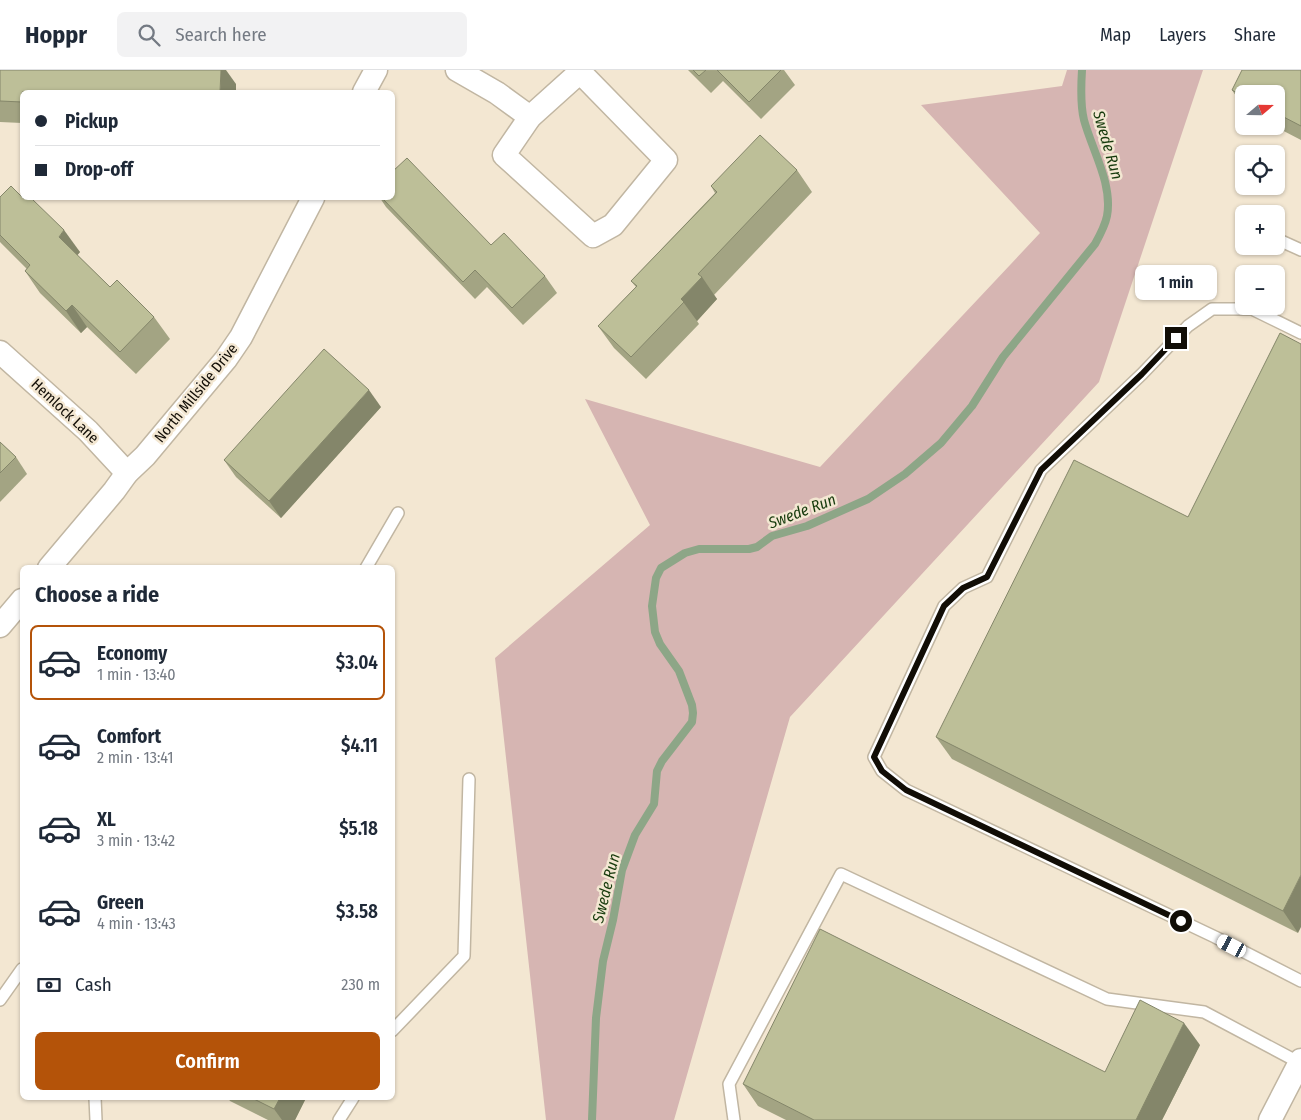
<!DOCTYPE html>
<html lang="en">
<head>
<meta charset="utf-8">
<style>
	:root { --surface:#fff; --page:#f2f2f3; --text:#1f2937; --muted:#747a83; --line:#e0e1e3; --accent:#b45309 }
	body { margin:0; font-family:"Fira Sans Condensed",sans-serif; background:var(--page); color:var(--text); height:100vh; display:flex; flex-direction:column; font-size:19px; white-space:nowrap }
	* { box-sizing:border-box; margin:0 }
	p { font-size:16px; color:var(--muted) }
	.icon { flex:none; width:28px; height:28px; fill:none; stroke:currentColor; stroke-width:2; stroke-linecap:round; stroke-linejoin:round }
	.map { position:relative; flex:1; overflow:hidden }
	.side { position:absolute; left:20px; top:495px; width:375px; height:535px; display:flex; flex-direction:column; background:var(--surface); border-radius:8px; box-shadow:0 1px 4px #0004 }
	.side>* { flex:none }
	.hud { position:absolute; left:20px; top:20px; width:375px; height:110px; border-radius:8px; box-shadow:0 1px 4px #0004; display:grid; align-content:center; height:110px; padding:0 15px; background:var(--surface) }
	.needle { width:32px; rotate:70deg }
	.buttons { position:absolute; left:1235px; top:15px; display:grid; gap:10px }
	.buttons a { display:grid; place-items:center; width:50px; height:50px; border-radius:8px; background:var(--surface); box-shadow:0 1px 4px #0004; font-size:25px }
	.end { position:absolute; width:22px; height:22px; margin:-11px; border:6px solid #110d06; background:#fff; box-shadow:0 0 0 2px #fff }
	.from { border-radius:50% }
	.bubble { position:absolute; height:35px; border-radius:8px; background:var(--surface); box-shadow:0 1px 4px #0004; font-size:16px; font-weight:600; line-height:35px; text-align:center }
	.car { position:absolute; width:15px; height:30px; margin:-15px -8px; border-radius:6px; box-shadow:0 0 4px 1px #0007; background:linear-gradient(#fff 24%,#345 0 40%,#fff 0 76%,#345 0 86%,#fff 0) }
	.hud b { display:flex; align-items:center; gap:18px; height:48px; font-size:19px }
	.hud b+b { border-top:1px solid var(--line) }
	.hud i { width:12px; height:12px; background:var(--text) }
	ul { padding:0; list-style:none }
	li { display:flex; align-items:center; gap:15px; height:75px; margin:0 10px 8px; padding:0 5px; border:2px solid transparent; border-radius:8px }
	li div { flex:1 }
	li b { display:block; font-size:19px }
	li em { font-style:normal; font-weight:600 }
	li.current { border-color:var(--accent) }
	li>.icon { width:45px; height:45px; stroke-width:1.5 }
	h2 { padding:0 15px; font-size:22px; line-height:60px }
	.pay { display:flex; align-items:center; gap:12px; height:55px; padding:0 15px; font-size:19px }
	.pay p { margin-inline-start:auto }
	.primary-button { display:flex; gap:10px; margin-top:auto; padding:10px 15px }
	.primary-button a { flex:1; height:58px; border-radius:8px; background:var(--accent); color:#fff; font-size:20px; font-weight:600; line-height:58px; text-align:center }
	header { display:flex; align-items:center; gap:30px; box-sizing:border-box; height:70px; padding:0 25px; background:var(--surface); border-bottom:1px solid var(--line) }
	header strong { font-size:24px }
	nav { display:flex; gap:28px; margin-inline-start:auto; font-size:18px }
	.search { width:350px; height:45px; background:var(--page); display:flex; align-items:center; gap:12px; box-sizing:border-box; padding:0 18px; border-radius:8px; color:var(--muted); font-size:19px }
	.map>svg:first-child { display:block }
	.green { fill:#d6b5b2 }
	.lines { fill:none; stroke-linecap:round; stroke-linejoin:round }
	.stream { stroke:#8da687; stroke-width:8 }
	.lane-casing { stroke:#c1b6a2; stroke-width:14 }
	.street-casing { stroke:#c1b6a2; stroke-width:25 }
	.lane { stroke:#fff; stroke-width:11 }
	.street { stroke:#fff; stroke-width:22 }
	.wall { fill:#a3a483 }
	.shaded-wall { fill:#84866a }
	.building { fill:#bdbf98; stroke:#84866a }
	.route { stroke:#110d06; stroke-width:6 }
	.labels { text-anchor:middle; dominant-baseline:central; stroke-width:5; stroke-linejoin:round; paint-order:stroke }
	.street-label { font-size:15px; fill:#110d06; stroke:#f3e7d2 }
	.water-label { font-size:16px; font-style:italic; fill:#173b0d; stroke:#f3e7d2 }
</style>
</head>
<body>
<header>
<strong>Hoppr</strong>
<div class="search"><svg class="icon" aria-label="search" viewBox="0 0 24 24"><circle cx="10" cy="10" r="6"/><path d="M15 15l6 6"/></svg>Search here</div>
<nav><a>Map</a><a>Layers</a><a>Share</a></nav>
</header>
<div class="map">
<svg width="1301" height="1050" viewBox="0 0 1301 1050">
	<rect width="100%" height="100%" fill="#f3e7d2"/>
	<!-- green -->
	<polygon class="green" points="1067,0 1203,0 1099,312 790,647 674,1050 546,1050 495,588 650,455 585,329 820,397 1040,163 921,35 1062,16"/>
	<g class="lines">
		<!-- stream -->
		<path class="stream" d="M592,1050L596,948L603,891L613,850L622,800L635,765L654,734L657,701L662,691L692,652L693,643L692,635L679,601L660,574L655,562L652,536L656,508L661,498L685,483L699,479H749L757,477L772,466L807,456L868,429L905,404L941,373L972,336L1003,287L1095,174C1100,165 1105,156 1107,146C1113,114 1092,80 1084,50C1080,34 1081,16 1082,0"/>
		<!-- lane casing -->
		<g class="lane-casing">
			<g id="lane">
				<polyline points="1281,171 1301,180"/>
				<polyline points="1301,263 1252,239 1212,239 1188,256 1142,304 1041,400 987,507 963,518 944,536 874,687 882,701 906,720 1215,867 1301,911"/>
				<polyline points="366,498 398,443"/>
				<polyline points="0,930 22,899"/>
				<polyline points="392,961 464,886 469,709"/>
				<polyline points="95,1028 96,1050"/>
				<polyline points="339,1050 353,1028"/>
				<polyline points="734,1050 729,1014 841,804 1107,929 1204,942 1300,993"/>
			</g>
		</g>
		<!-- street casing -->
		<g class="street-casing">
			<g id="street">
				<polyline points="457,0 497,23 530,47"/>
				<polygon points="580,2 666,90 613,155 593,166 504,85 530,47"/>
				<polyline points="364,22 376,0"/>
				<polyline points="0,282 88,361 127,403"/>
				<polyline points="49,498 114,421 127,403 145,386 226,289 241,267 313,128"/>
				<polyline points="0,556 22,530"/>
				<polyline points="1270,1050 1301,990"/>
			</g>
		</g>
		<!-- lane -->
		<use href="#lane" class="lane"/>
		<!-- street -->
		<use href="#street" class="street"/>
	</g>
	<!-- wall -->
	<g class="wall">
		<polygon points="0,0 236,14 22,22 22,53 0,52"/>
		<polygon points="688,0 784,0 795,15 761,49 723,11 711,23"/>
		<polygon points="1301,0 1301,70 1274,56 1276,56 1276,24 1244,24 1244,38 1232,20"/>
		<polygon points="797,100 812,122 714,225 717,229 697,251 699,254 646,309 614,278 598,256 636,217 631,211 715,123 711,116"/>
		<polygon points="0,127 80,182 77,185 110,217 154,247 170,269 136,304 87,257 81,263 40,223 25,201 27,199 0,172"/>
		<polygon points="380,128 392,128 491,175 545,206 557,223 523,255 487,217 475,229 386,137"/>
		<polygon points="381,337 281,448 236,407 224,390"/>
		<polygon points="0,372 16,387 27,404 0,432"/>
		<polygon points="1188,447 1298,863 952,689 936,667"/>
		<polygon points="1200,975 1162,1050 786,1050 758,1036 743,1014 1105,1002"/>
		<polygon points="228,1028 306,1028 295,1050 268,1050 230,1031"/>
	</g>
	<!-- shaded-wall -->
	<g class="shaded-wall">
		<polygon points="221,0 226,0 236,14 236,22 220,22"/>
		<polygon points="64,160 80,182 74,189 59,167"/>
		<polygon points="702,207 717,229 697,251 681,229"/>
		<polygon points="72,235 87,257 81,263 66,241"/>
		<polygon points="369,320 381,337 281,448 269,431"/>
		<polygon points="1301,805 1301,857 1298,863 1283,841"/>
		<polygon points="1184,953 1200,975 1162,1050 1136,1050"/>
		<polygon points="280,1028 306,1028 295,1050 282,1050 274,1039"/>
	</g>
	<!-- building -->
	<g class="building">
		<polygon points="0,0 221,0 220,22 22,22 22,32 0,31"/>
		<polygon points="693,0 706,0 699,6"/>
		<polygon points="717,0 781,0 749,32"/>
		<polygon points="1242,0 1301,0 1301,56 1276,43 1276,24 1244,24 1244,27 1232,20"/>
		<polygon points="760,65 797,100 698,204 702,207 681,229 684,232 631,287 598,256 637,216 631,211 717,122 711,116"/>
		<polygon points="407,88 491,175 504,163 545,206 512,238 475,200 463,212 382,128 392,128 392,102"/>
		<polygon points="11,116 24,129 25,128 31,128 64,160 59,167 110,217 117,210 154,247 120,282 72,235 66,241 25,201 30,195 0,165 0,127"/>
		<polygon points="1280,263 1301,274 1301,805 1283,841 936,667 1074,390 1188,447"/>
		<polygon points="324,279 369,320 269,431 224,390"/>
		<polygon points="0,372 16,387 0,403"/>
		<polygon points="820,859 1105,1002 1140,930 1184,953 1136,1050 814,1050 743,1014"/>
		<polygon points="252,1028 280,1028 274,1039"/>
	</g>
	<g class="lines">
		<!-- route -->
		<polyline class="route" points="1176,268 1142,304 1041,400 987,507 963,518 944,536 874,687 882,701 906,720 1181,851"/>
	</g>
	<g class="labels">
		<!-- street labels -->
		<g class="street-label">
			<text transform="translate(196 323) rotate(-51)">North Millside Drive</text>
			<text transform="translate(65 341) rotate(43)">Hemlock Lane</text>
		</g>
		<!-- water labels -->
		<g class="water-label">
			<text transform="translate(1108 75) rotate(74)">Swede Run</text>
			<text transform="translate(802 441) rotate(-21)">Swede Run</text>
			<text transform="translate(606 818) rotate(-76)">Swede Run</text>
		</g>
	</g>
</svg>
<div class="buttons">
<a><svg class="needle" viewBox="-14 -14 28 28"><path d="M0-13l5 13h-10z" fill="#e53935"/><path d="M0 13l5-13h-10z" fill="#747a83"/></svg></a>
<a><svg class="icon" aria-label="locate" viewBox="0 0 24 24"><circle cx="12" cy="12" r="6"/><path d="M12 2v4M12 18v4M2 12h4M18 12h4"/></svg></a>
<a>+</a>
<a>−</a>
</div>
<i class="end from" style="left:1181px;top:851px"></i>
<i class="end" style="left:1176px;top:268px"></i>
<div class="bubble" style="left:1135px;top:195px;width:82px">1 min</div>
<i class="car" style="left:1232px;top:876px;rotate:297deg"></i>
<div class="hud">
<b><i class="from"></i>Pickup</b>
<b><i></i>Drop-off</b>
</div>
<section class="side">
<h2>Choose a ride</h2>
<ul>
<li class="current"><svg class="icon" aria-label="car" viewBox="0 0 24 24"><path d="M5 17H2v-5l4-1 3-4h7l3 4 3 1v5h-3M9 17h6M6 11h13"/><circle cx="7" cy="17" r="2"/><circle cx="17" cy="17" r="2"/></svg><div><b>Economy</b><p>1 min · 13:40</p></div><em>$3.04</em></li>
<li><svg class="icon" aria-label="car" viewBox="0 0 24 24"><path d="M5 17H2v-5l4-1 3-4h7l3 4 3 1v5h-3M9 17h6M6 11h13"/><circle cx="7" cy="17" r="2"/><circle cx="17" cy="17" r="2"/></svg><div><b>Comfort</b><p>2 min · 13:41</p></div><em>$4.11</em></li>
<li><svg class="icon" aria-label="car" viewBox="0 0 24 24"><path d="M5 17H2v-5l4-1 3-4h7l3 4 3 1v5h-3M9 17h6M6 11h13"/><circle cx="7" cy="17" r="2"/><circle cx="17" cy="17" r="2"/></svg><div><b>XL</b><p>3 min · 13:42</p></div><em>$5.18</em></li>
<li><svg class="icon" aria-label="car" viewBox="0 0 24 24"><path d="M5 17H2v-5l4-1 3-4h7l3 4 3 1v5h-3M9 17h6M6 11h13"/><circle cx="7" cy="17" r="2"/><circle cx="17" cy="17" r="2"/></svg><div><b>Green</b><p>4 min · 13:43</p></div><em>$3.58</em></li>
</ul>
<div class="pay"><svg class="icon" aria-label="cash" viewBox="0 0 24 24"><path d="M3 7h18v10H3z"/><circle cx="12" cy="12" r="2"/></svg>Cash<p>230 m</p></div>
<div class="primary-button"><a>Confirm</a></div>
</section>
</div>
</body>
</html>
